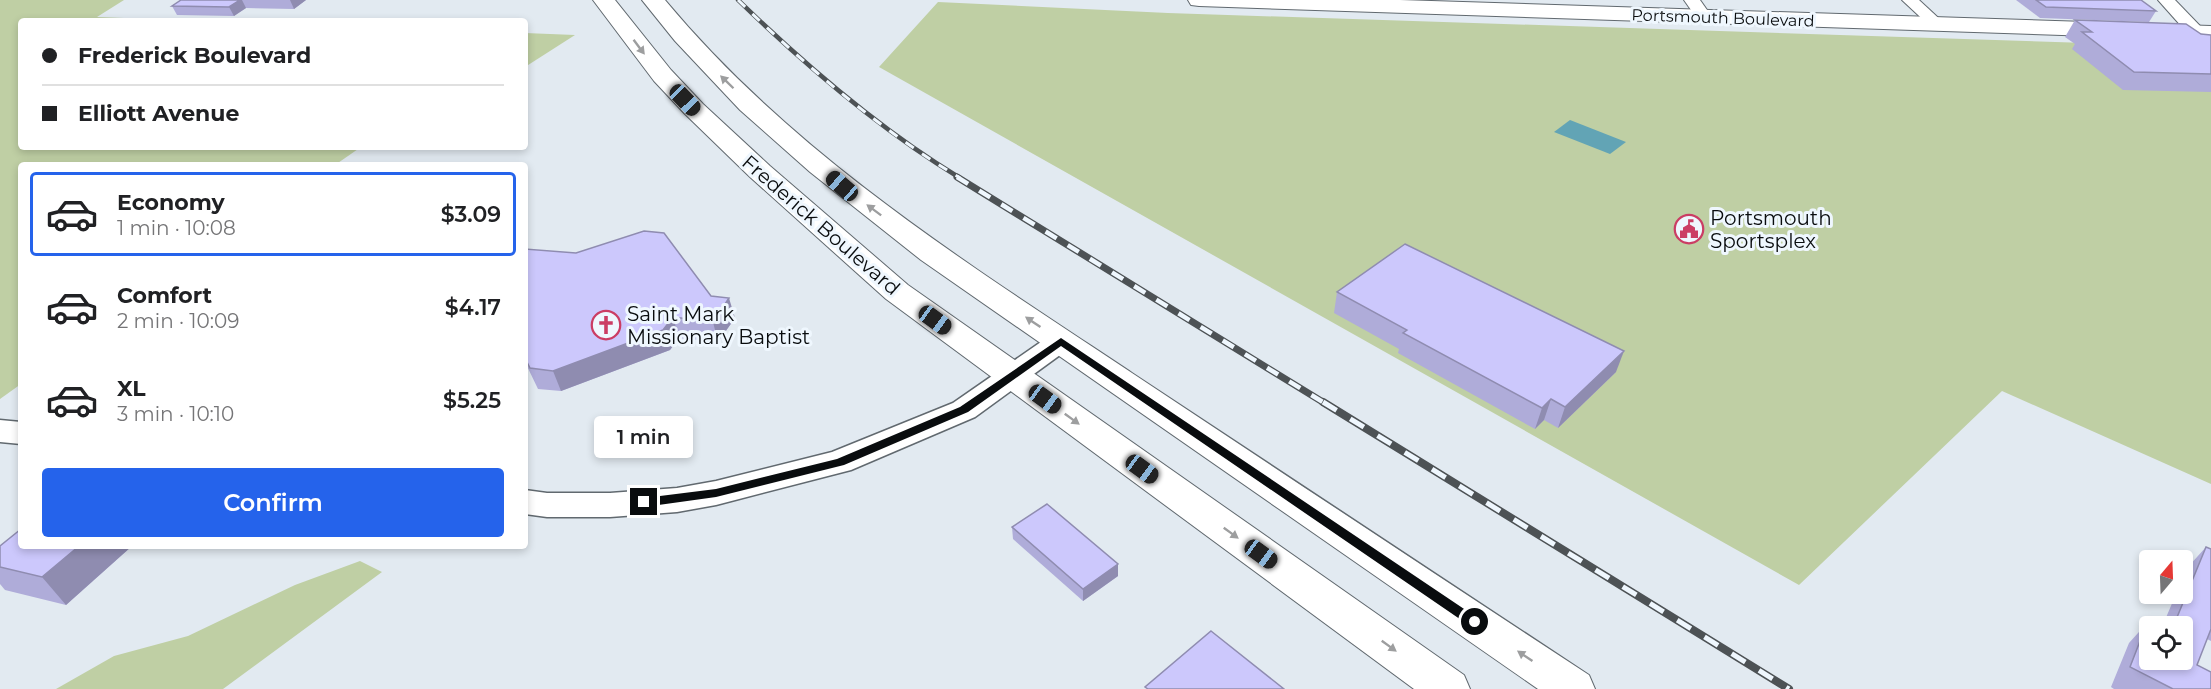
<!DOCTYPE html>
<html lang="en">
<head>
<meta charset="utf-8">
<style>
	:root { --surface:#fff; --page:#f2f2f2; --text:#202124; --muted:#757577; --line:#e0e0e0; --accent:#2563eb }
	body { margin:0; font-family:Montserrat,sans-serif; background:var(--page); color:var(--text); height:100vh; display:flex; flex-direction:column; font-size:22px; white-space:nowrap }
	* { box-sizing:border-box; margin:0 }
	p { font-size:20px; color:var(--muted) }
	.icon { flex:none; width:33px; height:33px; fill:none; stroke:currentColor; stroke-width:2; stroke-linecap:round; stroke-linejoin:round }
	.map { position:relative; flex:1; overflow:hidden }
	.side { position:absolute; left:18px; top:162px; width:510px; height:387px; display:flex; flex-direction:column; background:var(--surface); border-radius:6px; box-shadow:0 3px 9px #0003 }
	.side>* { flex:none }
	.banner { position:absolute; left:18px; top:18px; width:510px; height:132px; border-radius:6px; box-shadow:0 3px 9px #0003; display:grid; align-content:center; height:132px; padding:0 24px; background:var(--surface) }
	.needle { width:39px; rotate:19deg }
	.controls { position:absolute; left:2139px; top:550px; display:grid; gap:12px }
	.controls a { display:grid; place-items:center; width:54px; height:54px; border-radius:6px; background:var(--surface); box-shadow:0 3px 9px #0003; font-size:30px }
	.end { position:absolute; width:27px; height:27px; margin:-14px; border:8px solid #090c0e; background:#fff; box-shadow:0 0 0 3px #fff }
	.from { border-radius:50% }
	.bubble { position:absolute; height:42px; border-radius:6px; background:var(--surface); box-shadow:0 3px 9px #0003; font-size:20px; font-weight:600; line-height:42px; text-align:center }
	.car { position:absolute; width:18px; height:36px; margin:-18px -9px; border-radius:8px; box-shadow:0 0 4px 2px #0007; background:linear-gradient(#222 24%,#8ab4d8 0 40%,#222 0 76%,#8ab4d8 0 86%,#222 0) }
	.banner b { display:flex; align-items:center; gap:21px; height:57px; font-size:22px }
	.banner b+b { border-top:2px solid var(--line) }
	.banner i { width:15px; height:15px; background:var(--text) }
	ul { padding:10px 0 0; list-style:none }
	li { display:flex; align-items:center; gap:18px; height:84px; margin:0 12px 9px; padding:0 12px; border:3px solid transparent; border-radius:6px }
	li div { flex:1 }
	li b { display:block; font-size:22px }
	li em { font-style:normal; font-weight:600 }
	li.on { border-color:var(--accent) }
	li>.icon { width:54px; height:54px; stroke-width:1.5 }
	.button { display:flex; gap:12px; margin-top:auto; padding:12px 24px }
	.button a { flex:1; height:69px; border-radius:6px; background:var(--accent); color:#fff; font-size:24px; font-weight:600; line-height:69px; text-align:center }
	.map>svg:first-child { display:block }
	.green { fill:#bfcfa4 }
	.water { fill:#62a4b5 }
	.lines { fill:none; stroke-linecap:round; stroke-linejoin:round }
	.minor-casing { stroke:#61696f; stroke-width:2 }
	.tertiary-casing { stroke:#61696f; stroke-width:3 }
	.primary-casing { stroke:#61696f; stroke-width:2 }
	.minor { fill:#fff; fill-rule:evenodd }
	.tertiary { fill:#fff; fill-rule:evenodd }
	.primary { fill:#fff; fill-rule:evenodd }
	.rail-far2-casing { stroke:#4d5255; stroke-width:4.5 }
	.rail-far1-casing { stroke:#4d5255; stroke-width:7 }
	.rail-casing { stroke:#4d5255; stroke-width:8 }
	.rail-far2 { stroke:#eff7fe; stroke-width:3; stroke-dasharray:10; stroke-linecap:butt }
	.rail-far1 { stroke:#eff7fe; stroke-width:4.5; stroke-dasharray:13; stroke-linecap:butt }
	.rail { stroke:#eff7fe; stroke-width:5; stroke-dasharray:16; stroke-linecap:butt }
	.wall { fill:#afacd9 }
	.shaded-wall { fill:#8f8cb0 }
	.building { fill:#ccc8fc; stroke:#8f8cb0; stroke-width:1.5 }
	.oneway { fill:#9d9e9f }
	.route { fill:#090c0e }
	.labels { text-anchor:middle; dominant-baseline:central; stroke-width:6; stroke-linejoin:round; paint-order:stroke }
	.far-street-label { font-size:16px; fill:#090c0e; stroke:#eff7fe }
	.poi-label { font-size:20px; fill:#090c0e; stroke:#eff7fe; text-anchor:start }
	.street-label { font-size:20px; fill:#090c0e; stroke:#eff7fe }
</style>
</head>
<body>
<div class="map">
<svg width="2211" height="689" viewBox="0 0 2211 689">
	<rect width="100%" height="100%" fill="#e2eaf1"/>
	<!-- green -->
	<g class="green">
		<polygon points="0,0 124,0 97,17 205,21 21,21 21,147 361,147 335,165 21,165 21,384 0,399"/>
		<polygon points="938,2 1168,13 2211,47 2211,484 2002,391 1799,585 879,67"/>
		<polygon points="525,33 575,35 525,67"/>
		<polygon points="360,561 382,572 223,689 56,689 114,656 188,636 295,585"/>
	</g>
	<!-- water -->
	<polygon class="water" points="1570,120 1626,142 1610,154 1554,132"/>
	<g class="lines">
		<!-- minor casing -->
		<g class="minor-casing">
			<g id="minor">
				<polygon points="1684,0 1700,0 1712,17 1710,20 1698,20"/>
				<polygon points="1902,0 1919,0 1946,25 1938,30 1932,28"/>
				<polygon points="2158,0 2175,0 2203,29 2205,33 2203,37 2191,37"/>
			</g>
		</g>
		<!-- tertiary casing -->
		<g class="tertiary-casing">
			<g id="tertiary">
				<polygon points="1061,332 1071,335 1075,341 1071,347 975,417 851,470 716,505 677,512 610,517 547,517 525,514 525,490 547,493 610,493 677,488 716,481 832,452 953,403 1051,335"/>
				<polygon points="0,420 21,422 21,444 0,442"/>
			</g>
		</g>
		<!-- primary casing -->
		<g class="primary-casing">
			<g id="primary">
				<polygon points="593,0 615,0 671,70 703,104 770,166 908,285 1464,675 1470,689 1414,689 886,299 750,177 685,114 654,81"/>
				<path d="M642,0H665C794,155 965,262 1132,373C1284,474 1436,575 1589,675L1595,689H1538L921,260L810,172L740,110L675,41Z"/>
				<polygon points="1188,0 1400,0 2211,26 2211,40 1199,6 1191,5"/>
			</g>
		</g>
		<!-- minor -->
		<use href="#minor" class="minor"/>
		<!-- tertiary -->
		<use href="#tertiary" class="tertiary"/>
		<!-- primary -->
		<use href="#primary" class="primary"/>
		<!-- rail-far2 casing -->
		<g class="rail-far2-casing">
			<path id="rail-far2" d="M738,0C806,66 879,129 960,178"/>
		</g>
		<!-- rail-far1 casing -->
		<g class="rail-far1-casing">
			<polyline id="rail-far1" points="957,177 1326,404"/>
		</g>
		<!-- rail casing -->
		<g class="rail-casing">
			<polyline id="rail" points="1323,402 1789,689"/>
		</g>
		<!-- rail-far2 -->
		<use href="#rail-far2" class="rail-far2"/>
		<!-- rail-far1 -->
		<use href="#rail-far1" class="rail-far1"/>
		<!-- rail -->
		<use href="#rail" class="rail"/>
	</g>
	<!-- wall -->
	<g class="wall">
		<polygon points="181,0 306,0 294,9 246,8 234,16 177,15 172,6"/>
		<polygon points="2016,0 2141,0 2156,11 2149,22 2040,18"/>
		<polygon points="2075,20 2201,34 2211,35 2211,92 2123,90 2072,49 2075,44 2065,37"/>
		<polygon points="525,249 711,296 735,318 718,342 679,338 670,350 561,391 538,389 525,362"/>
		<polygon points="1337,292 1616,372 1558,428 1544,420 1535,429 1398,353 1399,349 1334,313"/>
		<polygon points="1012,527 1118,576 1083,601 1013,539"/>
		<polygon points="21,546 132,546 66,605 5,590 0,584 0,567"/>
		<polygon points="2206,547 2211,549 2211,641 2207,639 2197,665 2211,689 2114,689 2111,687 2129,643 2147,623 2150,660 2182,627 2162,627 2176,594 2182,594 2182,579 2188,567"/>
	</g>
	<!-- shaded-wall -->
	<g class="shaded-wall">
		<polygon points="240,0 242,0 246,8 234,16 229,7"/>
		<polygon points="290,0 306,0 294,9"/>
		<polygon points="729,298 735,318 718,342 713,322"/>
		<polygon points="673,317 679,338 670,350 561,391 553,371"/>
		<polygon points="1624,351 1616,372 1558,428 1565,407"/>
		<polygon points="1551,399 1544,420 1535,429 1542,408"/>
		<polygon points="79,546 132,546 66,605 42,577"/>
		<polygon points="1118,564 1118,576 1083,601 1083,589"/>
	</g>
	<!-- building -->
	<g class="building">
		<polygon points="181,0 240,0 229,7 172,6"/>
		<polygon points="2036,0 2141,0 2156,11 2046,7"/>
		<polygon points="2075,20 2186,24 2201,34 2211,35 2211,74 2134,72 2082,32 2092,32"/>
		<polygon points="644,231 664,233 711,296 729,298 713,322 673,317 663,330 553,371 530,368 525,358 525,249 576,253"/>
		<polygon points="1405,244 1624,351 1565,407 1551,399 1542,408 1403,333 1407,330 1337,292"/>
		<polygon points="1047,504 1118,564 1083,589 1012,527"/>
		<polygon points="21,529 21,546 79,546 42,577 0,567 0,546"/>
		<polygon points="2206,547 2211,549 2211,629 2197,665 2211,672 2211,689 2173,689 2130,667 2147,623 2156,627 2150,627 2150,660 2182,660 2182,627 2173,627"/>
		<polygon points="1211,631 1284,689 1148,689 1145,687"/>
	</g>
	<!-- one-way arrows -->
	<defs><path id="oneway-solid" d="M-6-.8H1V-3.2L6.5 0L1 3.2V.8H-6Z" transform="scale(1.5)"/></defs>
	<g class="oneway">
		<use href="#oneway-solid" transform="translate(639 47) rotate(53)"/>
		<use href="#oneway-solid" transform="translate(727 82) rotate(-136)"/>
		<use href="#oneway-solid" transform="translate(874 210) rotate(-143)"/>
		<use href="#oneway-solid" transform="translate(1033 322) rotate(-146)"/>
		<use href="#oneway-solid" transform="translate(1072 419) rotate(36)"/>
		<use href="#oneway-solid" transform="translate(1231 533) rotate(36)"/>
		<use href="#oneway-solid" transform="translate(1389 646) rotate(36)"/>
		<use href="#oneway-solid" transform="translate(1525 656) rotate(-146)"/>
	</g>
	<!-- route -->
	<polygon class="route" points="1061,338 1479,619 1481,622 1479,626 1470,626 1061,346 968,412 844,465 716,497 644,507 638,502 644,498 716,489 837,459 960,407"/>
	<!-- icons -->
	<defs>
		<g id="civic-ring" transform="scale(1.5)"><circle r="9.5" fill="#eff7fe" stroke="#cb3d64" stroke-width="1.5"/><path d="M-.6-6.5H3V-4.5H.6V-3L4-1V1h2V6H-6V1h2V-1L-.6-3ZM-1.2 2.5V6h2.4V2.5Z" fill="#cb3d64"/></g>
		<g id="church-ring" transform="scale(1.5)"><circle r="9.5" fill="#eff7fe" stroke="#cb3d64" stroke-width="1.5"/><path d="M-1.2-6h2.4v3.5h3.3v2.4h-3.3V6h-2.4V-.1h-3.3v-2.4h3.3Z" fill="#cb3d64"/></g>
	</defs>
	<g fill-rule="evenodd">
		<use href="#civic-ring" x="1689" y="229"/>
		<use href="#church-ring" x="606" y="325"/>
	</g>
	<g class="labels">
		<!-- far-street labels -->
		<g class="far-street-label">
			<text transform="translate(1723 18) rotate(2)">Portsmouth Boulevard</text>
		</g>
		<!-- poi labels -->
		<g class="poi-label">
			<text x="1710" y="218">Portsmouth<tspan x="1710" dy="23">Sportsplex</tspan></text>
			<text x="627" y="314">Saint Mark<tspan x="627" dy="23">Missionary Baptist</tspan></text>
		</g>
		<!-- street labels -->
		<g class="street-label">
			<text transform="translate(821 225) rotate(41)">Frederick Boulevard</text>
		</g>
	</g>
</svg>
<div class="controls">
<a><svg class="needle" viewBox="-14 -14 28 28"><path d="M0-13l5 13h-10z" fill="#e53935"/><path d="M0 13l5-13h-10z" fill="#757577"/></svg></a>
<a><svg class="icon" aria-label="locate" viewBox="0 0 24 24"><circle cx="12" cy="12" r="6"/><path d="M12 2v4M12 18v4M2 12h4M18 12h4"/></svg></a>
</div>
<i class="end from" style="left:1475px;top:622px"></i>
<i class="end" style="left:644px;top:502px"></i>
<div class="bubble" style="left:594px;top:416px;width:99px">1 min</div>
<i class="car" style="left:685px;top:100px;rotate:136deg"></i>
<i class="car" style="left:842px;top:186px;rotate:311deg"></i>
<i class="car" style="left:935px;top:320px;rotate:126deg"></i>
<i class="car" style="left:1045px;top:399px;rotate:126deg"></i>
<i class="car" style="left:1142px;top:469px;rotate:126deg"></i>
<i class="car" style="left:1261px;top:554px;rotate:126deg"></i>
<div class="banner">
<b><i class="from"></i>Frederick Boulevard</b>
<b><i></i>Elliott Avenue</b>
</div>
<section class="side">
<ul>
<li class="on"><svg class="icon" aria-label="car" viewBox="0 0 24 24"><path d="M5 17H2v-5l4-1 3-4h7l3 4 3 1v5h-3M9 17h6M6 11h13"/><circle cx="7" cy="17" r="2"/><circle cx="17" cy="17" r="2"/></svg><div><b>Economy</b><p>1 min · 10:08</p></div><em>$3.09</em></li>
<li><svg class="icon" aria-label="car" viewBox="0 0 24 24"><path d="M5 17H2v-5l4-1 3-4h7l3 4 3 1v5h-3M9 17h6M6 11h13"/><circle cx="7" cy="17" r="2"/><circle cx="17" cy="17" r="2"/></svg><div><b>Comfort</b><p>2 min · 10:09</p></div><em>$4.17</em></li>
<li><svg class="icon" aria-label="car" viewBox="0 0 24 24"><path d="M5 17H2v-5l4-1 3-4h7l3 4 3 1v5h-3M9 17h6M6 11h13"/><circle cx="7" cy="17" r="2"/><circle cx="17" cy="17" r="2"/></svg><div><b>XL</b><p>3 min · 10:10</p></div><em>$5.25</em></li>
</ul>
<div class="button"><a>Confirm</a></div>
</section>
</div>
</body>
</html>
